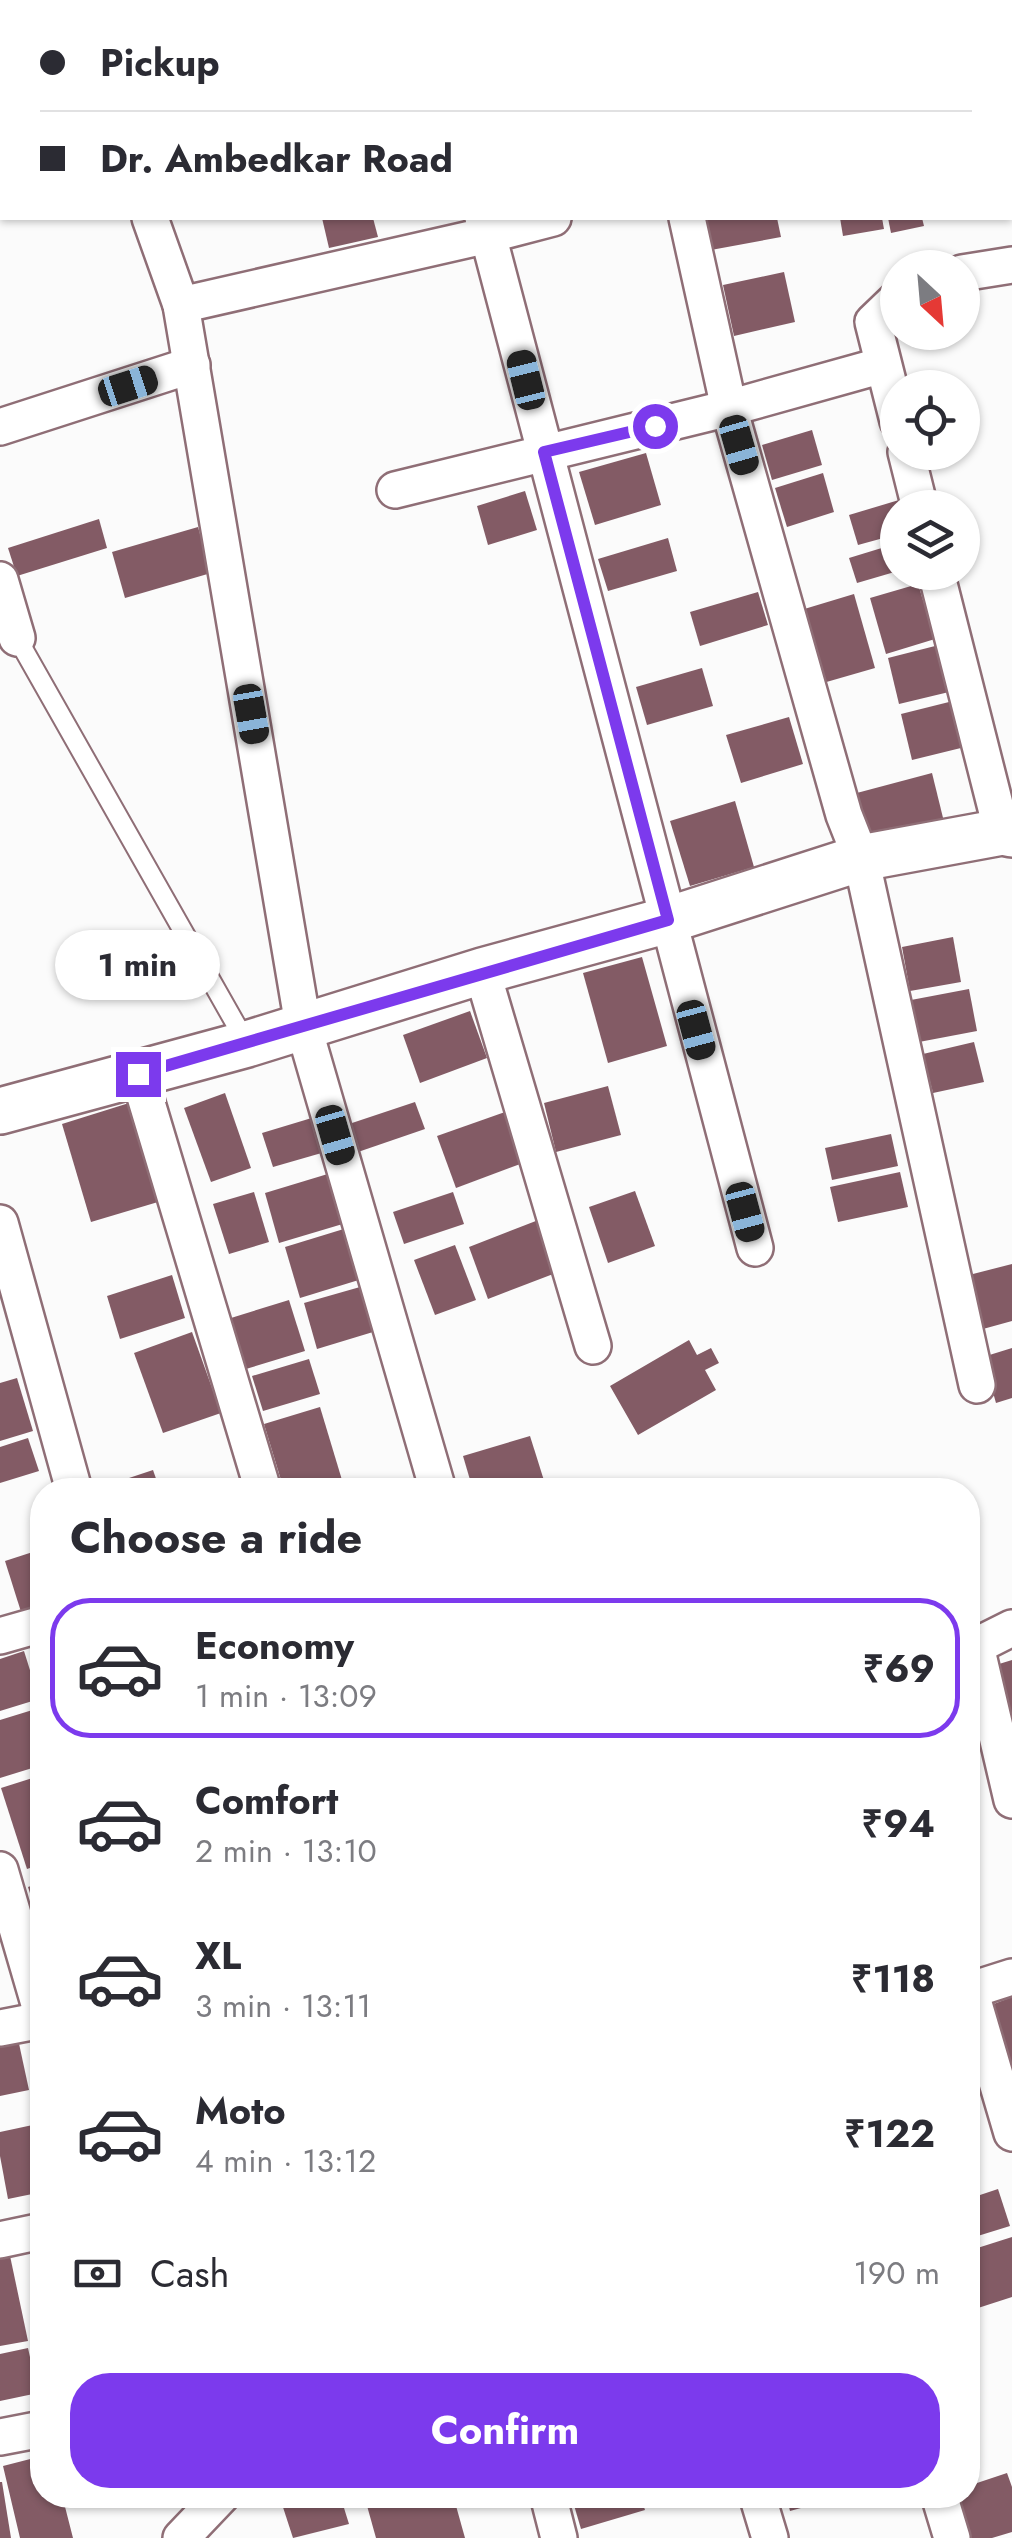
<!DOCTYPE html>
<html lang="en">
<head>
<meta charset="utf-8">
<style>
	:root { --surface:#fff; --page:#f2f2f3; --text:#2b2b33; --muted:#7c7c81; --line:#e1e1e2; --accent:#7c3aed }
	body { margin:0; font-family:Jost,sans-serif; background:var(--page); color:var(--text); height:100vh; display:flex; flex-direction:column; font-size:38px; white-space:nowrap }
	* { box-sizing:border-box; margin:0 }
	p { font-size:32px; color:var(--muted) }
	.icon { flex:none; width:55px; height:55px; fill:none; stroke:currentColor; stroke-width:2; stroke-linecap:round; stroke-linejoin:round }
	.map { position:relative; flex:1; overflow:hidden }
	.panel { position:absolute; left:30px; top:1478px; width:950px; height:1030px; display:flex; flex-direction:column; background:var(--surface); border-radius:40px; box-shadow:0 2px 8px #0004 }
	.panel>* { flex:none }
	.top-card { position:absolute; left:0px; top:0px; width:1012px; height:220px; box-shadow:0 2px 8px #0004; display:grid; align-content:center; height:220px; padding:0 40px; background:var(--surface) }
	.needle { width:65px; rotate:154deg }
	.tools { position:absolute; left:880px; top:250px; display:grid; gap:20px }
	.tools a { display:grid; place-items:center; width:100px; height:100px; border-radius:50%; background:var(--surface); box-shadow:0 2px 8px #0004; font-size:50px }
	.end { position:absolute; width:45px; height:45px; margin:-22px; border:12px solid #7c3aed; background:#fff; box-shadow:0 0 0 5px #fff }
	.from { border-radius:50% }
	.bubble { position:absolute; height:70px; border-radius:35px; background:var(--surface); box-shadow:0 2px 8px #0004; font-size:32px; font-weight:700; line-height:70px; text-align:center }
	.car { position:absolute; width:30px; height:60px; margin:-30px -15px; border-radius:12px; box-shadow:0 0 8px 2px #0007; background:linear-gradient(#222 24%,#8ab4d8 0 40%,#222 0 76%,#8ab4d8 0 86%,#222 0) }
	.top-card b { display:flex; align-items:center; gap:35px; height:95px; font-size:38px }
	.top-card b+b { border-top:2px solid var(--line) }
	.top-card i { width:25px; height:25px; background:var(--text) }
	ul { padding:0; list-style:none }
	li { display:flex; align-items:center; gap:30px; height:140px; margin:0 20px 15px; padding:0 20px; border:5px solid transparent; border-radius:40px }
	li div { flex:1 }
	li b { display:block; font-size:38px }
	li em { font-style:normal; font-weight:700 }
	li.active { border-color:var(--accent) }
	li>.icon { width:90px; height:90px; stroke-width:1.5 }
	h2 { padding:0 40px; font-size:45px; line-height:120px }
	.pay { display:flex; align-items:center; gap:25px; height:110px; padding:0 40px; font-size:38px }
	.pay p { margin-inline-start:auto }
	.primary-button { display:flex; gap:20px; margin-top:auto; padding:20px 40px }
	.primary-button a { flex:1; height:115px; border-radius:40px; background:var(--accent); color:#fff; font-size:40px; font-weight:700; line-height:115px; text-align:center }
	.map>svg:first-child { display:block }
	.building { fill:#835b65 }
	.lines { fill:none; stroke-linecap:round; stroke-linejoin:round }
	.service-casing { stroke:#8f6e76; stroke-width:22 }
	.minor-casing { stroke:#8f6e76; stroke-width:40 }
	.tertiary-casing { stroke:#8f6e76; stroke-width:50 }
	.service { stroke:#fff; stroke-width:18 }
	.minor { stroke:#fff; stroke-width:35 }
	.tertiary { stroke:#fff; stroke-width:45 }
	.route { stroke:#7c3aed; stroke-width:12 }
</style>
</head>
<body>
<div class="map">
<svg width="1012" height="2538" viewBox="0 0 1012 2538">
	<rect width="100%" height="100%" fill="#fbfbfb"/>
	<!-- building -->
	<g class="building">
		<polygon points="322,218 373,218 378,237 329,248"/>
		<polygon points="706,218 777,218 781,237 711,250"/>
		<polygon points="840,218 882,218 884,229 843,236"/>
		<polygon points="888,218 922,218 924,226 891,233"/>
		<polygon points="784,272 795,322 734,336 723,285"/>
		<polygon points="812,430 822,465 772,480 762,445"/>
		<polygon points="646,453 661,505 595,525 579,472"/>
		<polygon points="823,473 834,512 787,527 775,488"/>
		<polygon points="525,491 537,530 488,545 477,506"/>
		<polygon points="899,500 898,534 858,545 849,515"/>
		<polygon points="99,519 107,548 17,576 8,548"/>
		<polygon points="198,527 211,573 125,598 112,552"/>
		<polygon points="668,538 677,571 608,591 598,559"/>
		<polygon points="898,543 898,571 857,583 849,558"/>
		<polygon points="918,584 935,639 886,654 870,598"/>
		<polygon points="758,592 768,625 700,646 690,612"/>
		<polygon points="854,594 875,668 823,683 801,610"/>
		<polygon points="939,645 949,692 899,704 888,658"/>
		<polygon points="702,668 713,706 647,725 636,687"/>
		<polygon points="957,700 969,746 912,760 901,714"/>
		<polygon points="789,717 803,764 741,783 726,735"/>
		<polygon points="932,773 946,830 868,851 853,794"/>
		<polygon points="735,801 754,867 690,886 670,821"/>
		<polygon points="953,937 961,982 910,991 902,947"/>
		<polygon points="642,957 667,1046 608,1063 583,973"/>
		<polygon points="969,989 977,1031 919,1042 911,1000"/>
		<polygon points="470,1011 487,1058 420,1083 403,1035"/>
		<polygon points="974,1042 984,1082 933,1093 923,1054"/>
		<polygon points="608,1086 621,1135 556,1152 544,1103"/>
		<polygon points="225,1093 251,1168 211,1182 184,1108"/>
		<polygon points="415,1102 425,1129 358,1152 349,1124"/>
		<polygon points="129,1103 158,1202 91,1222 62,1124"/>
		<polygon points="505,1112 523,1163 456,1188 437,1136"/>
		<polygon points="315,1117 325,1152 273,1167 262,1133"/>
		<polygon points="891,1134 898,1166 832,1180 825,1148"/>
		<polygon points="900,1172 908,1207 838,1222 830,1187"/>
		<polygon points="331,1173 346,1223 279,1243 265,1193"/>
		<polygon points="635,1191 655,1246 608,1263 589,1207"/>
		<polygon points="254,1192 269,1242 229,1254 213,1204"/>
		<polygon points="453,1192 464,1224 404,1244 393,1212"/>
		<polygon points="541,1219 561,1271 488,1299 469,1247"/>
		<polygon points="347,1228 362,1279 300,1298 285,1247"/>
		<polygon points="455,1245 476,1300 435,1315 414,1260"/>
		<polygon points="1012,1264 1012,1321 983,1329 969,1275"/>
		<polygon points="172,1275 185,1318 120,1339 107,1296"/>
		<polygon points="360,1287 373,1332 317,1349 304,1303"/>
		<polygon points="289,1300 305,1351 246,1369 231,1318"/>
		<polygon points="192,1332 221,1413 163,1433 134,1353"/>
		<polygon points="689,1340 697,1355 711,1348 719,1363 705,1370 716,1390 638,1435 610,1386"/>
		<polygon points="1012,1348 1012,1398 996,1403 983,1357"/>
		<polygon points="309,1359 320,1394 263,1411 252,1376"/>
		<polygon points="17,1378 33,1431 0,1441 0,1383"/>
		<polygon points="320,1407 345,1490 284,1490 264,1424"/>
		<polygon points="530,1436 547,1490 473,1490 463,1456"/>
		<polygon points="28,1438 39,1471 0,1483 0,1447"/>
		<polygon points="153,1470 160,1490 96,1490 96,1489"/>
		<polygon points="42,1549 42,1609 22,1615 5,1561"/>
		<polygon points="24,1651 39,1699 0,1711 0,1659"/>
		<polygon points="1012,1660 1012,1739 986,1668"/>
		<polygon points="39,1708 42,1721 42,1765 0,1778 0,1720"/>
		<polygon points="42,1775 42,1864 27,1869 1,1788"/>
		<polygon points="42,1882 42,1930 28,1887"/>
		<polygon points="1012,1997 1012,2066 1011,2067 991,2005"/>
		<polygon points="18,2039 29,2090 0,2096 0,2042"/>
		<polygon points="42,2123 42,2192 8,2199 0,2156 0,2132"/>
		<polygon points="998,2189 1010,2226 968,2239 968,2199"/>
		<polygon points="1012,2237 1012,2297 978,2308 968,2275 968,2251"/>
		<polygon points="9,2251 28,2341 0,2346 0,2253"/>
		<polygon points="42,2299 42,2342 41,2343 32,2301"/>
		<polygon points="28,2348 38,2393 0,2401 0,2354"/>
		<polygon points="42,2456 42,2495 62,2495 73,2538 20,2538 3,2466"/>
		<polygon points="1007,2473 1012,2487 1012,2532 992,2538 965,2538 951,2495 968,2495 968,2486"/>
		<polygon points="0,2482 2,2482 11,2538 0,2538"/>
		<polygon points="75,2495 117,2495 118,2498 78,2508"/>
		<polygon points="279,2495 340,2495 349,2524 293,2538"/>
		<polygon points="364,2495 453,2495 465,2538 376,2538"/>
		<polygon points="571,2495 640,2495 645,2510 581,2529"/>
		<polygon points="786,2495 829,2495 830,2500 790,2511"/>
	</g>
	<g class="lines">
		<!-- service casing -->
		<g class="service-casing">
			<polyline id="service" points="17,638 247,1044"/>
		</g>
		<!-- minor casing -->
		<g class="minor-casing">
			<g id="minor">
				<polyline points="83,0 83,2"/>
				<polyline points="430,0 431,2"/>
				<polyline points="832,2 847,0"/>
				<polyline points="1010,122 1012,122"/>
				<polyline points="0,182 2,181"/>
				<polyline points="150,218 181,305 303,1025 438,1490"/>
				<polyline points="553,218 488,235 755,1248"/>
				<polyline points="687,218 729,408 844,815 861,858 977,1385"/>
				<polyline points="962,273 1012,265"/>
				<polyline points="898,298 873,322 898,421"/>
				<polyline points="181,305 488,235 483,218"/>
				<polyline points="0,427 192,365"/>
				<polyline points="906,452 920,508"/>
				<polyline points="395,490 729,408 883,365"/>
				<polyline points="936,572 1002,832"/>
				<polyline points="0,580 17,638"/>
				<polyline points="482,971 593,1346"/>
				<polyline points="138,1073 263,1490"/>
				<polyline points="0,1223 74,1490"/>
				<polyline points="0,1636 42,1624"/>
				<polyline points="976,1646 1012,1800"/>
				<polyline points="968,1657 976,1646 1012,1628"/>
				<polyline points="0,1870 42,2014"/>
				<polyline points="970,1990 1012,2133"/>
				<polyline points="968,1991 1012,1977"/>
				<polyline points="0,2028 42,2020"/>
				<polyline points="0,2240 42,2231"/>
				<polyline points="0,2437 42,2429"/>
				<polyline points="548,2495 559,2538"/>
				<polyline points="757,2495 770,2538"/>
				<polyline points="939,2495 952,2538"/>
				<polyline points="181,2538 222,2495"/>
			</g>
		</g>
		<!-- tertiary casing -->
		<g class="tertiary-casing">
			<polyline id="tertiary" points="0,1111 247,1044 482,971 668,920 861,858 1002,832 1012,834"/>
		</g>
		<!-- service -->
		<use href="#service" class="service"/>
		<!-- minor -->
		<use href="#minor" class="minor"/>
		<!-- tertiary -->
		<use href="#tertiary" class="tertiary"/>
	</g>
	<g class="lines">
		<!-- route -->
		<polyline class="route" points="138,1074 668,920 544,452 655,426"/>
	</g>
</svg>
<div class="tools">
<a><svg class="needle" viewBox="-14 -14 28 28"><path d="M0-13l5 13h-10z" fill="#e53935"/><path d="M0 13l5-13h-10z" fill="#7c7c81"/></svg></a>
<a><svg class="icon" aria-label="locate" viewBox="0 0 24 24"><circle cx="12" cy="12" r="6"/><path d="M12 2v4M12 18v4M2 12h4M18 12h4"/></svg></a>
<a><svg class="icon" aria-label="layers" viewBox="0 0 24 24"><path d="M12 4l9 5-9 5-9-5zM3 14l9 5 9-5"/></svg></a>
</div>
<i class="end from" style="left:655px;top:426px"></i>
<i class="end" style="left:138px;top:1074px"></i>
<div class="bubble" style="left:55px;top:930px;width:165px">1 min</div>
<i class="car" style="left:526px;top:380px;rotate:346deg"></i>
<i class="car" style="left:128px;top:386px;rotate:72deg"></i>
<i class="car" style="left:739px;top:445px;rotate:164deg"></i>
<i class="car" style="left:251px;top:714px;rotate:170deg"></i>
<i class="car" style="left:696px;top:1030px;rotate:165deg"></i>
<i class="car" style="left:335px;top:1135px;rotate:164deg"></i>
<i class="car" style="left:745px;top:1212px;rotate:165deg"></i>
<div class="top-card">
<b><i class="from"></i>Pickup</b>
<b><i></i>Dr. Ambedkar Road</b>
</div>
<section class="panel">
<h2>Choose a ride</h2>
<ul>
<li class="active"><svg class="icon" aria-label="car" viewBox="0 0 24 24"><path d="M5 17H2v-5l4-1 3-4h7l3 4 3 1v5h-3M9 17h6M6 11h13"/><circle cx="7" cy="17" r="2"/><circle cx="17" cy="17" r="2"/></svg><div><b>Economy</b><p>1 min · 13:09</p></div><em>₹69</em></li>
<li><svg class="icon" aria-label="car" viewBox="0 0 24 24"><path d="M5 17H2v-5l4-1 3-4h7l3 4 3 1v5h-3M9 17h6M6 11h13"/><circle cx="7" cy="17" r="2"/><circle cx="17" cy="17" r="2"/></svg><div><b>Comfort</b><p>2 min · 13:10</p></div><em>₹94</em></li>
<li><svg class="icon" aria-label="car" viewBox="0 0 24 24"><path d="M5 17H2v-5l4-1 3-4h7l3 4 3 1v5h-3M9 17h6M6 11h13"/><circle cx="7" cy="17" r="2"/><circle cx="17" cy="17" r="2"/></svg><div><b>XL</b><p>3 min · 13:11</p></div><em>₹118</em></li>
<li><svg class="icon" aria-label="car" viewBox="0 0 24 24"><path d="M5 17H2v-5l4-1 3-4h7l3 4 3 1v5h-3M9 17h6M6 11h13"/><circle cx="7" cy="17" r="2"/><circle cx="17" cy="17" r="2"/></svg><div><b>Moto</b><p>4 min · 13:12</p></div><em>₹122</em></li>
</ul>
<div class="pay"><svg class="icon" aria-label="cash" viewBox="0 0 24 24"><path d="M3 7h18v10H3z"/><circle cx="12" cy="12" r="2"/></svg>Cash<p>190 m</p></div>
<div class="primary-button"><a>Confirm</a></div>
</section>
</div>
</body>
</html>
